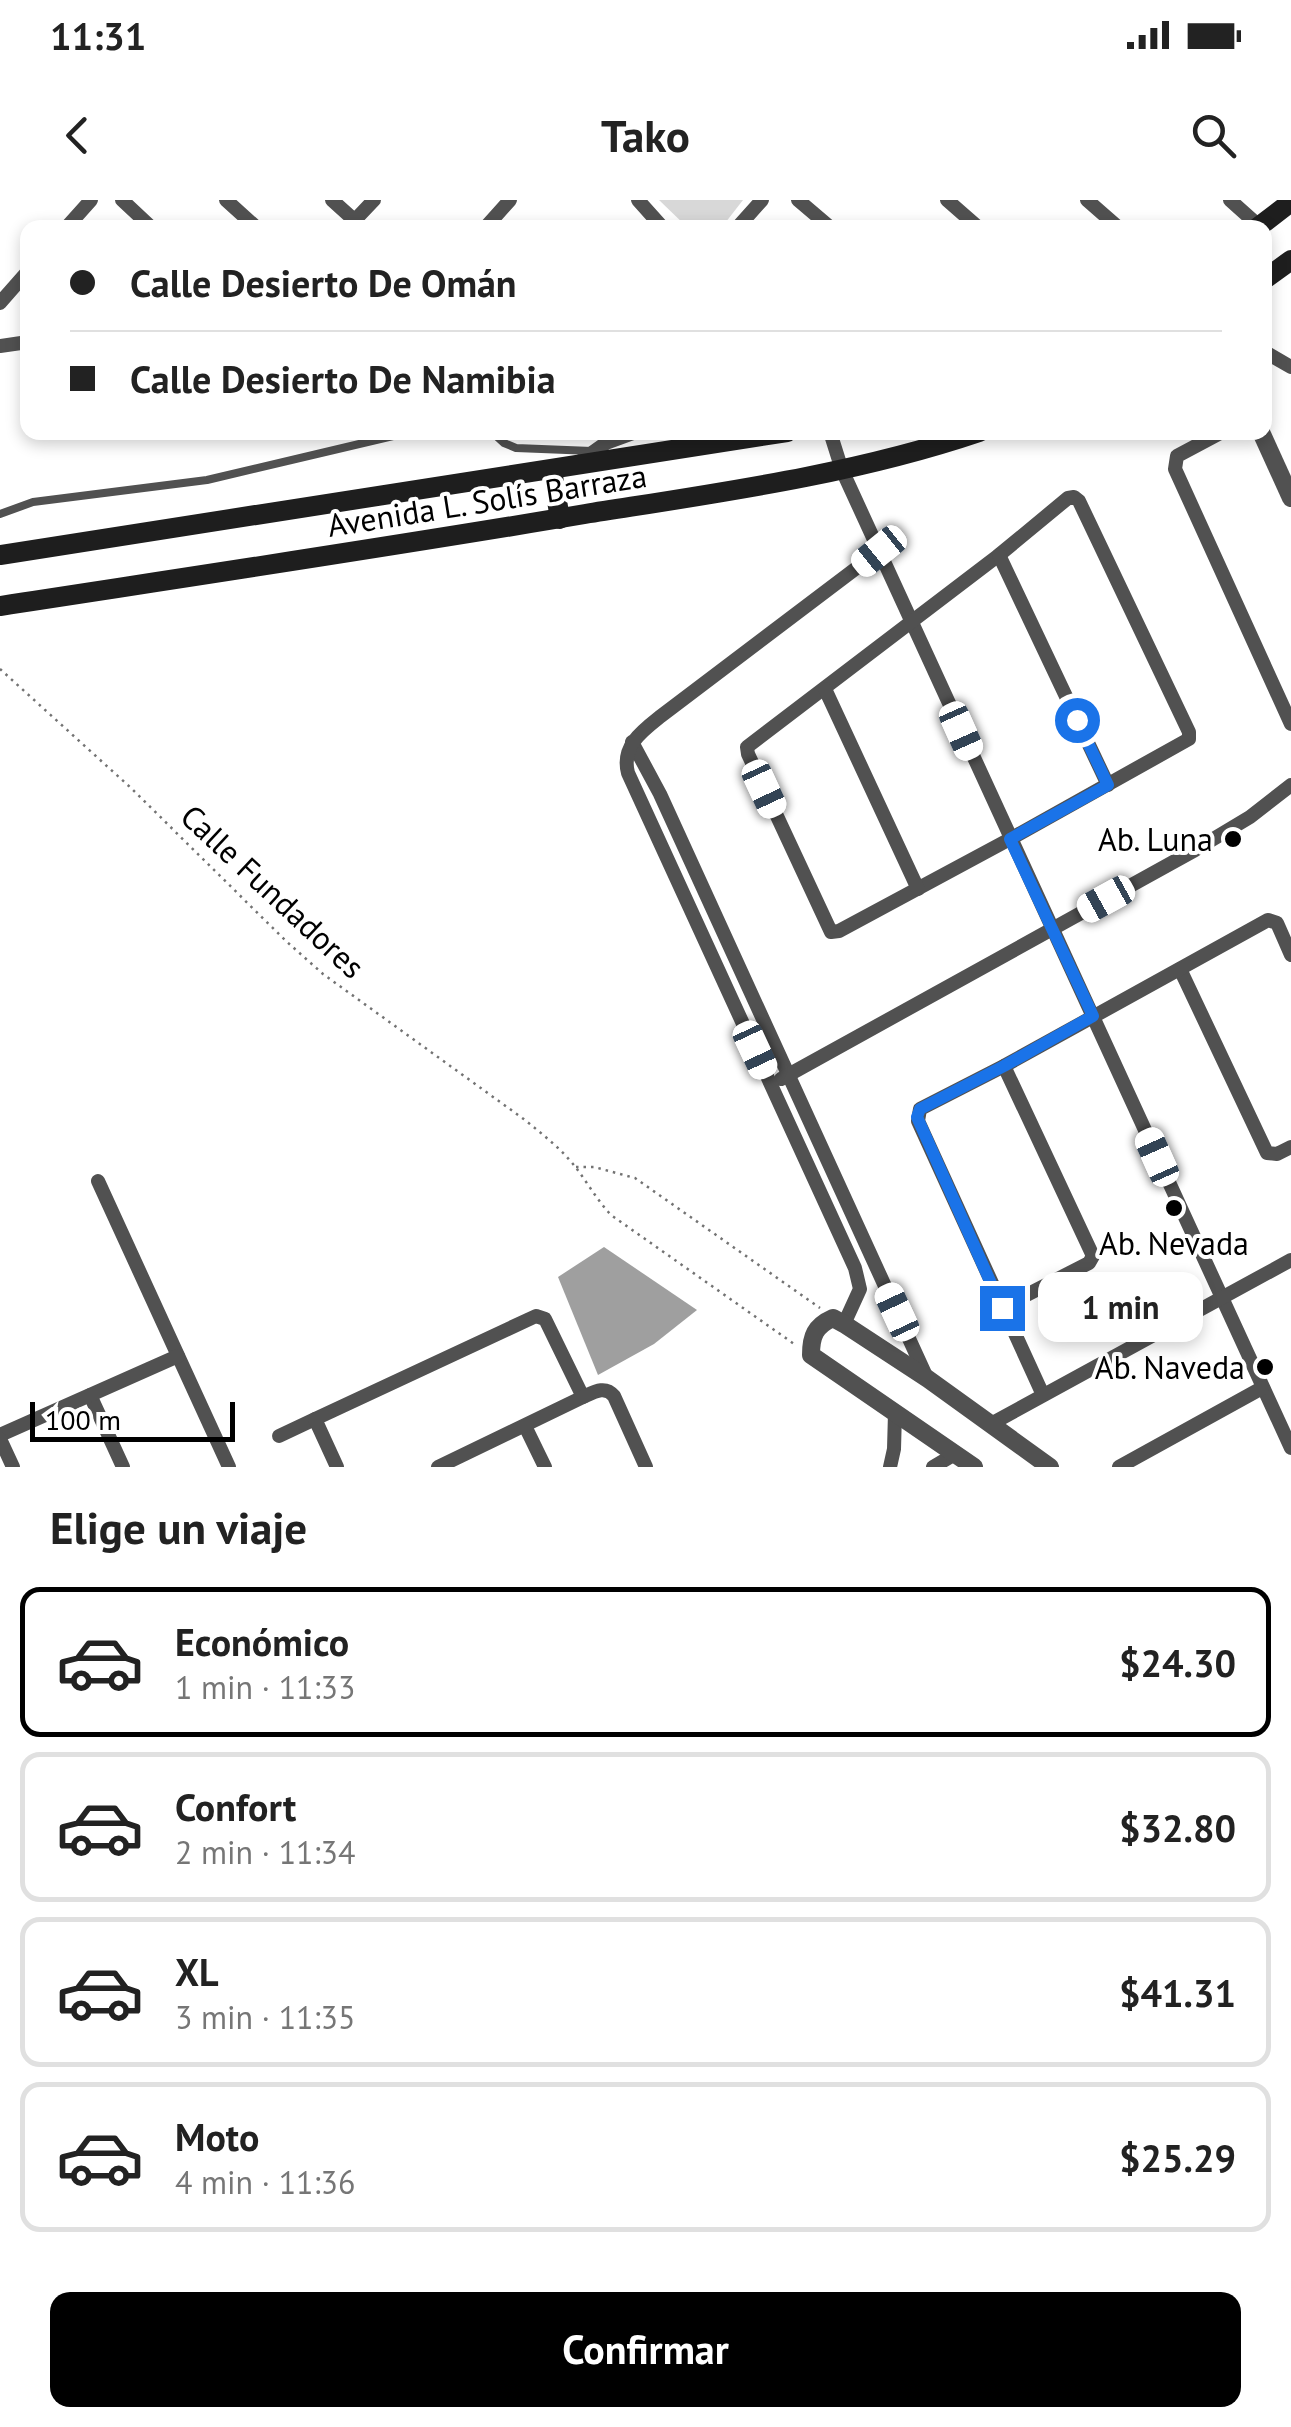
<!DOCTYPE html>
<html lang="es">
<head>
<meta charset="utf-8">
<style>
	:root { --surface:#fff; --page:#f6f6f6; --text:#222; --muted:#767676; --line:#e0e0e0; --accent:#000 }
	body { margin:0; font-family:"PT Sans",sans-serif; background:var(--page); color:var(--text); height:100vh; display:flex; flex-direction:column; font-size:38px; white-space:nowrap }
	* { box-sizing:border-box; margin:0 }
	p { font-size:32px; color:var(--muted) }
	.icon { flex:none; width:55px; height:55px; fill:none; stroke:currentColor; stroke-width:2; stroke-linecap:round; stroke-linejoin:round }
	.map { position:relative; height:1267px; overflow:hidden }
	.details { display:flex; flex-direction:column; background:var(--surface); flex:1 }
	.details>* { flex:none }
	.hud { position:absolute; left:20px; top:20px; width:1252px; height:220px; border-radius:20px; box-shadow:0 5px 15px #0003; display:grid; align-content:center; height:220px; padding:0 50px; background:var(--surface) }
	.scale { position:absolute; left:30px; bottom:25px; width:205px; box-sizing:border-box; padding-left:10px; border:5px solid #000; border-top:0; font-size:28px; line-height:35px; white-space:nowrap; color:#000; -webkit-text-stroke:8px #fff; paint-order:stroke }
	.end { position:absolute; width:45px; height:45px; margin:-22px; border:12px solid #1a73e8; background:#fff; box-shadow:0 0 0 5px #fff }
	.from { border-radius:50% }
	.bubble { position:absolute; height:70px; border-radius:20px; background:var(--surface); box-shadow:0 5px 15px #0003; font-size:32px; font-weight:600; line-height:70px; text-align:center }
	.car { position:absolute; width:30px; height:60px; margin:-30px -15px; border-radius:12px; box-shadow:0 0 8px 2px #0007; background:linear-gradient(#fff 24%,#345 0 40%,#fff 0 76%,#345 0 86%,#fff 0) }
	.hud b { display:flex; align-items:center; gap:35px; height:95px; font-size:38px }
	.hud b+b { border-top:2px solid var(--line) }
	.hud i { width:25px; height:25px; background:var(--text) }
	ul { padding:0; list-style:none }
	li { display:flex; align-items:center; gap:30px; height:150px; margin:0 20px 15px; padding:0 30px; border:5px solid var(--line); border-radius:20px }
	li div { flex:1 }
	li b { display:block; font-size:38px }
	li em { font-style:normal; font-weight:600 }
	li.on { border-color:var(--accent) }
	li>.icon { width:90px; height:90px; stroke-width:1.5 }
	h2 { padding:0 50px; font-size:45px; line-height:120px }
	.primary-button { display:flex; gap:20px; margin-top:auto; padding:20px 50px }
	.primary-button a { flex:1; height:115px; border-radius:20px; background:var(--accent); color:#fff; font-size:40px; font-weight:600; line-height:115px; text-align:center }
	.status { display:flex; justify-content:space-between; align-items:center; height:70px; padding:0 50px; background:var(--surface); direction:ltr }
	.status svg { height:28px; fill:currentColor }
	header { display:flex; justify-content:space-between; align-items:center; height:130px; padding:0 50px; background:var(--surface); font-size:45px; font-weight:600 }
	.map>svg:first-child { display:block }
	.green { fill:#d8d8d8 }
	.water { fill:#9f9f9f }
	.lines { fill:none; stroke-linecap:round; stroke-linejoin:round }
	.path { stroke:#737373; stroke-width:2.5; stroke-dasharray:2.5 5; stroke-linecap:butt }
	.service { stroke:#515151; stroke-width:8 }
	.minor { stroke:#515151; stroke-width:14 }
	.tertiary { stroke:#515151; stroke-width:18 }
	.secondary { stroke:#1e1e1e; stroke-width:20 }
	.route { stroke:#1a73e8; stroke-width:12 }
	.poi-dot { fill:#000; stroke:#fff; stroke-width:4 }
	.labels { text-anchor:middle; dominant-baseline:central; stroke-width:8; stroke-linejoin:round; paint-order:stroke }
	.street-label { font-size:32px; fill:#000; stroke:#fff }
	.poi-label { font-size:32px; fill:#000; stroke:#fff; text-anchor:end }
</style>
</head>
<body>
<div class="status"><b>11:31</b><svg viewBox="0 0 49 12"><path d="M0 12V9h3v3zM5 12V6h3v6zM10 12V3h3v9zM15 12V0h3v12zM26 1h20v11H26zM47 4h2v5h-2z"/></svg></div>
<header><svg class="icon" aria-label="back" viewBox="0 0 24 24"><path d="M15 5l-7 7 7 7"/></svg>Tako<svg class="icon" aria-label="search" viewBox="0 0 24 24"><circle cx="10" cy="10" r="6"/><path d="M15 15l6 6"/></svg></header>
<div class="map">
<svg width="1291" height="1267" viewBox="0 0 1291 1267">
	<rect width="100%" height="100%" fill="#fff"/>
	<!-- green -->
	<polygon class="green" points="659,0 743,0 722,27 688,28"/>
	<!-- water -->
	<polygon class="water" points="604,1047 697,1110 654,1144 598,1175 558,1077"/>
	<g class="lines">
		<!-- path -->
		<g class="path">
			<path d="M0,469L131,588L286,741L323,774L525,920C542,934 559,947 573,964C586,980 596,999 611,1015L797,1146"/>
			<polyline points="576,967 594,967 635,978 820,1108"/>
		</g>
		<!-- service -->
		<g class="service">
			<polyline points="492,232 504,243 516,248 592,251"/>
			<polyline points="0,314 33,302 207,280 410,232"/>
		</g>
		<!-- minor -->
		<g class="minor">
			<polyline points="122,0 152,28"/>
			<polyline points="226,0 257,28"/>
			<polyline points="332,0 363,28"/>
			<polyline points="638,0 663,28"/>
			<polyline points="798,0 831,28"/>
			<polyline points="947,0 979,28"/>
			<polyline points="1087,0 1119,28"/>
			<polyline points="1230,0 1259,26"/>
			<polyline points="355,20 374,0"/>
			<polyline points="66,28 91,0"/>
			<polyline points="485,28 510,0"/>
			<polyline points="737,28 762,0"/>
			<polyline points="0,103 28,71"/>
			<polyline points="0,146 28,142"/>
			<polyline points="1265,152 1291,167"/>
			<polyline points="830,232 842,270 1291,1248"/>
			<polyline points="1222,232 1177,256 1175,269 1291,524"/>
			<polyline points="575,265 606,243 636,232"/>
			<polygon points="1074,297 1079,301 1189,532 1189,539 1010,639 839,731 831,732 748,554 747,547 999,355 1068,298"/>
			<polyline points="999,355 1108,585"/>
			<polyline points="825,489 918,689"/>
			<polyline points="632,542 660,594 927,1178"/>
			<polyline points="1180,769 1267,953 1277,954 1291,947"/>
			<polyline points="781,879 1195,650 1250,617 1291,585"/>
			<polyline points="98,981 229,1267"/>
			<polyline points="1001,1108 1089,1063 1093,1056 1004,866"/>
			<path d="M844,1124L860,1089L855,1068L628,573C621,546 642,531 661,516L879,351"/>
			<polyline points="90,1195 123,1267"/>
			<polyline points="1043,1195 918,921 920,909 1004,866 1268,720 1277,723 1291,755"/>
			<polyline points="991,1224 1291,1060"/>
			<polyline points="525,1226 545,1267"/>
			<polyline points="0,1235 178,1156"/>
			<polyline points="279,1236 315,1219"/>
			<polyline points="0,1239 13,1267"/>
			<polyline points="337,1267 315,1219 536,1116 545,1119 583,1197"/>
			<path d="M438,1267L583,1197C594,1192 605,1185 614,1196L646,1267"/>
			<polyline points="890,1267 894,1249 895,1213"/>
			<polyline points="933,1267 955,1254"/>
			<polyline points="1119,1267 1262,1188"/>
		</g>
		<!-- tertiary -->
		<g class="tertiary">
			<polyline points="1261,232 1291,298"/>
			<path d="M974,1267L811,1155C811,1136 815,1126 833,1118L844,1124L928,1179L1050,1267"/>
		</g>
		<!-- secondary -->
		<g class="secondary">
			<polyline points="1257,28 1291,2"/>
			<polyline points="1265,79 1291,60"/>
			<polyline points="552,270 560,319"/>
			<polyline points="0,355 787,232"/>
			<path d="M0,406C195,376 390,347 585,314C717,293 852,275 979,232"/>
		</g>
	</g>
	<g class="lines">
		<!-- route -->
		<polyline class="route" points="1002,1108 917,917 920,909 1004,866 1093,816 1010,639 1108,585 1077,520"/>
	</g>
	<!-- markers -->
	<g class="poi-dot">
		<circle cx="1233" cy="639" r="10"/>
		<circle cx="1174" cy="1008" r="10"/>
		<circle cx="1265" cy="1167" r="10"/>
	</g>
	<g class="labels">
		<!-- street labels -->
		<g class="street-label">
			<text transform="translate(487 300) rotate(-9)">Avenida L. Solís Barraza</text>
			<text transform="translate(273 691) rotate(43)">Calle Fundadores</text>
		</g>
		<!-- poi labels -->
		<g class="poi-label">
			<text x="1213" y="639">Ab. Luna</text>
			<text x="1174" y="1043" text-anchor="middle">Ab. Nevada</text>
			<text x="1245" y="1167">Ab. Naveda</text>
		</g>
	</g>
</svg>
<div class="scale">100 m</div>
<i class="end from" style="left:1077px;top:520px"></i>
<i class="end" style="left:1002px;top:1108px"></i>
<div class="bubble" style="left:1038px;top:1072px;width:165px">1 min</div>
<i class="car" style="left:879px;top:351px;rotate:231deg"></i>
<i class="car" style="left:961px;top:531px;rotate:156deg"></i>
<i class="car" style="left:764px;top:589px;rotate:155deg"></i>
<i class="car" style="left:1106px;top:699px;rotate:241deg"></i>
<i class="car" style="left:755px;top:850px;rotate:155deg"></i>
<i class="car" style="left:1157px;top:957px;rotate:336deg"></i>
<i class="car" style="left:897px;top:1112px;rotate:335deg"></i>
<div class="hud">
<b><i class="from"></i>Calle Desierto De Omán</b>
<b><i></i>Calle Desierto De Namibia</b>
</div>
</div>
<section class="details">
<h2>Elige un viaje</h2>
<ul>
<li class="on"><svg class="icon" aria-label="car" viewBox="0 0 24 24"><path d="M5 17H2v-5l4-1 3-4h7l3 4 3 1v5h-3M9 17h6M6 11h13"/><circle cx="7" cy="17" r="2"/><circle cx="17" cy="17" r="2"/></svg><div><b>Económico</b><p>1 min · 11:33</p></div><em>$24.30</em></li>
<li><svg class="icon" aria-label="car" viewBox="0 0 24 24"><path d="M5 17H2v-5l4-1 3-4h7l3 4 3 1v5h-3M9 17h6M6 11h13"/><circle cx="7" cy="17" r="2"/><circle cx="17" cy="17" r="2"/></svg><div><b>Confort</b><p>2 min · 11:34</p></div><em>$32.80</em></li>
<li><svg class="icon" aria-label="car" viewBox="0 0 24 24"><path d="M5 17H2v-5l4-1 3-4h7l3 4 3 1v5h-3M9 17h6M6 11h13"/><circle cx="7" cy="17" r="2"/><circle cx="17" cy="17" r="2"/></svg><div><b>XL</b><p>3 min · 11:35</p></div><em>$41.31</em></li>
<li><svg class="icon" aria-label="car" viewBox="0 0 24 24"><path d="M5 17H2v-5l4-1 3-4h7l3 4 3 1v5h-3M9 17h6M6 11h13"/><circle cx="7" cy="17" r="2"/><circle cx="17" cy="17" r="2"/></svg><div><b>Moto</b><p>4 min · 11:36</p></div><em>$25.29</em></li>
</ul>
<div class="primary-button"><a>Confirmar</a></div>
</section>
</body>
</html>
